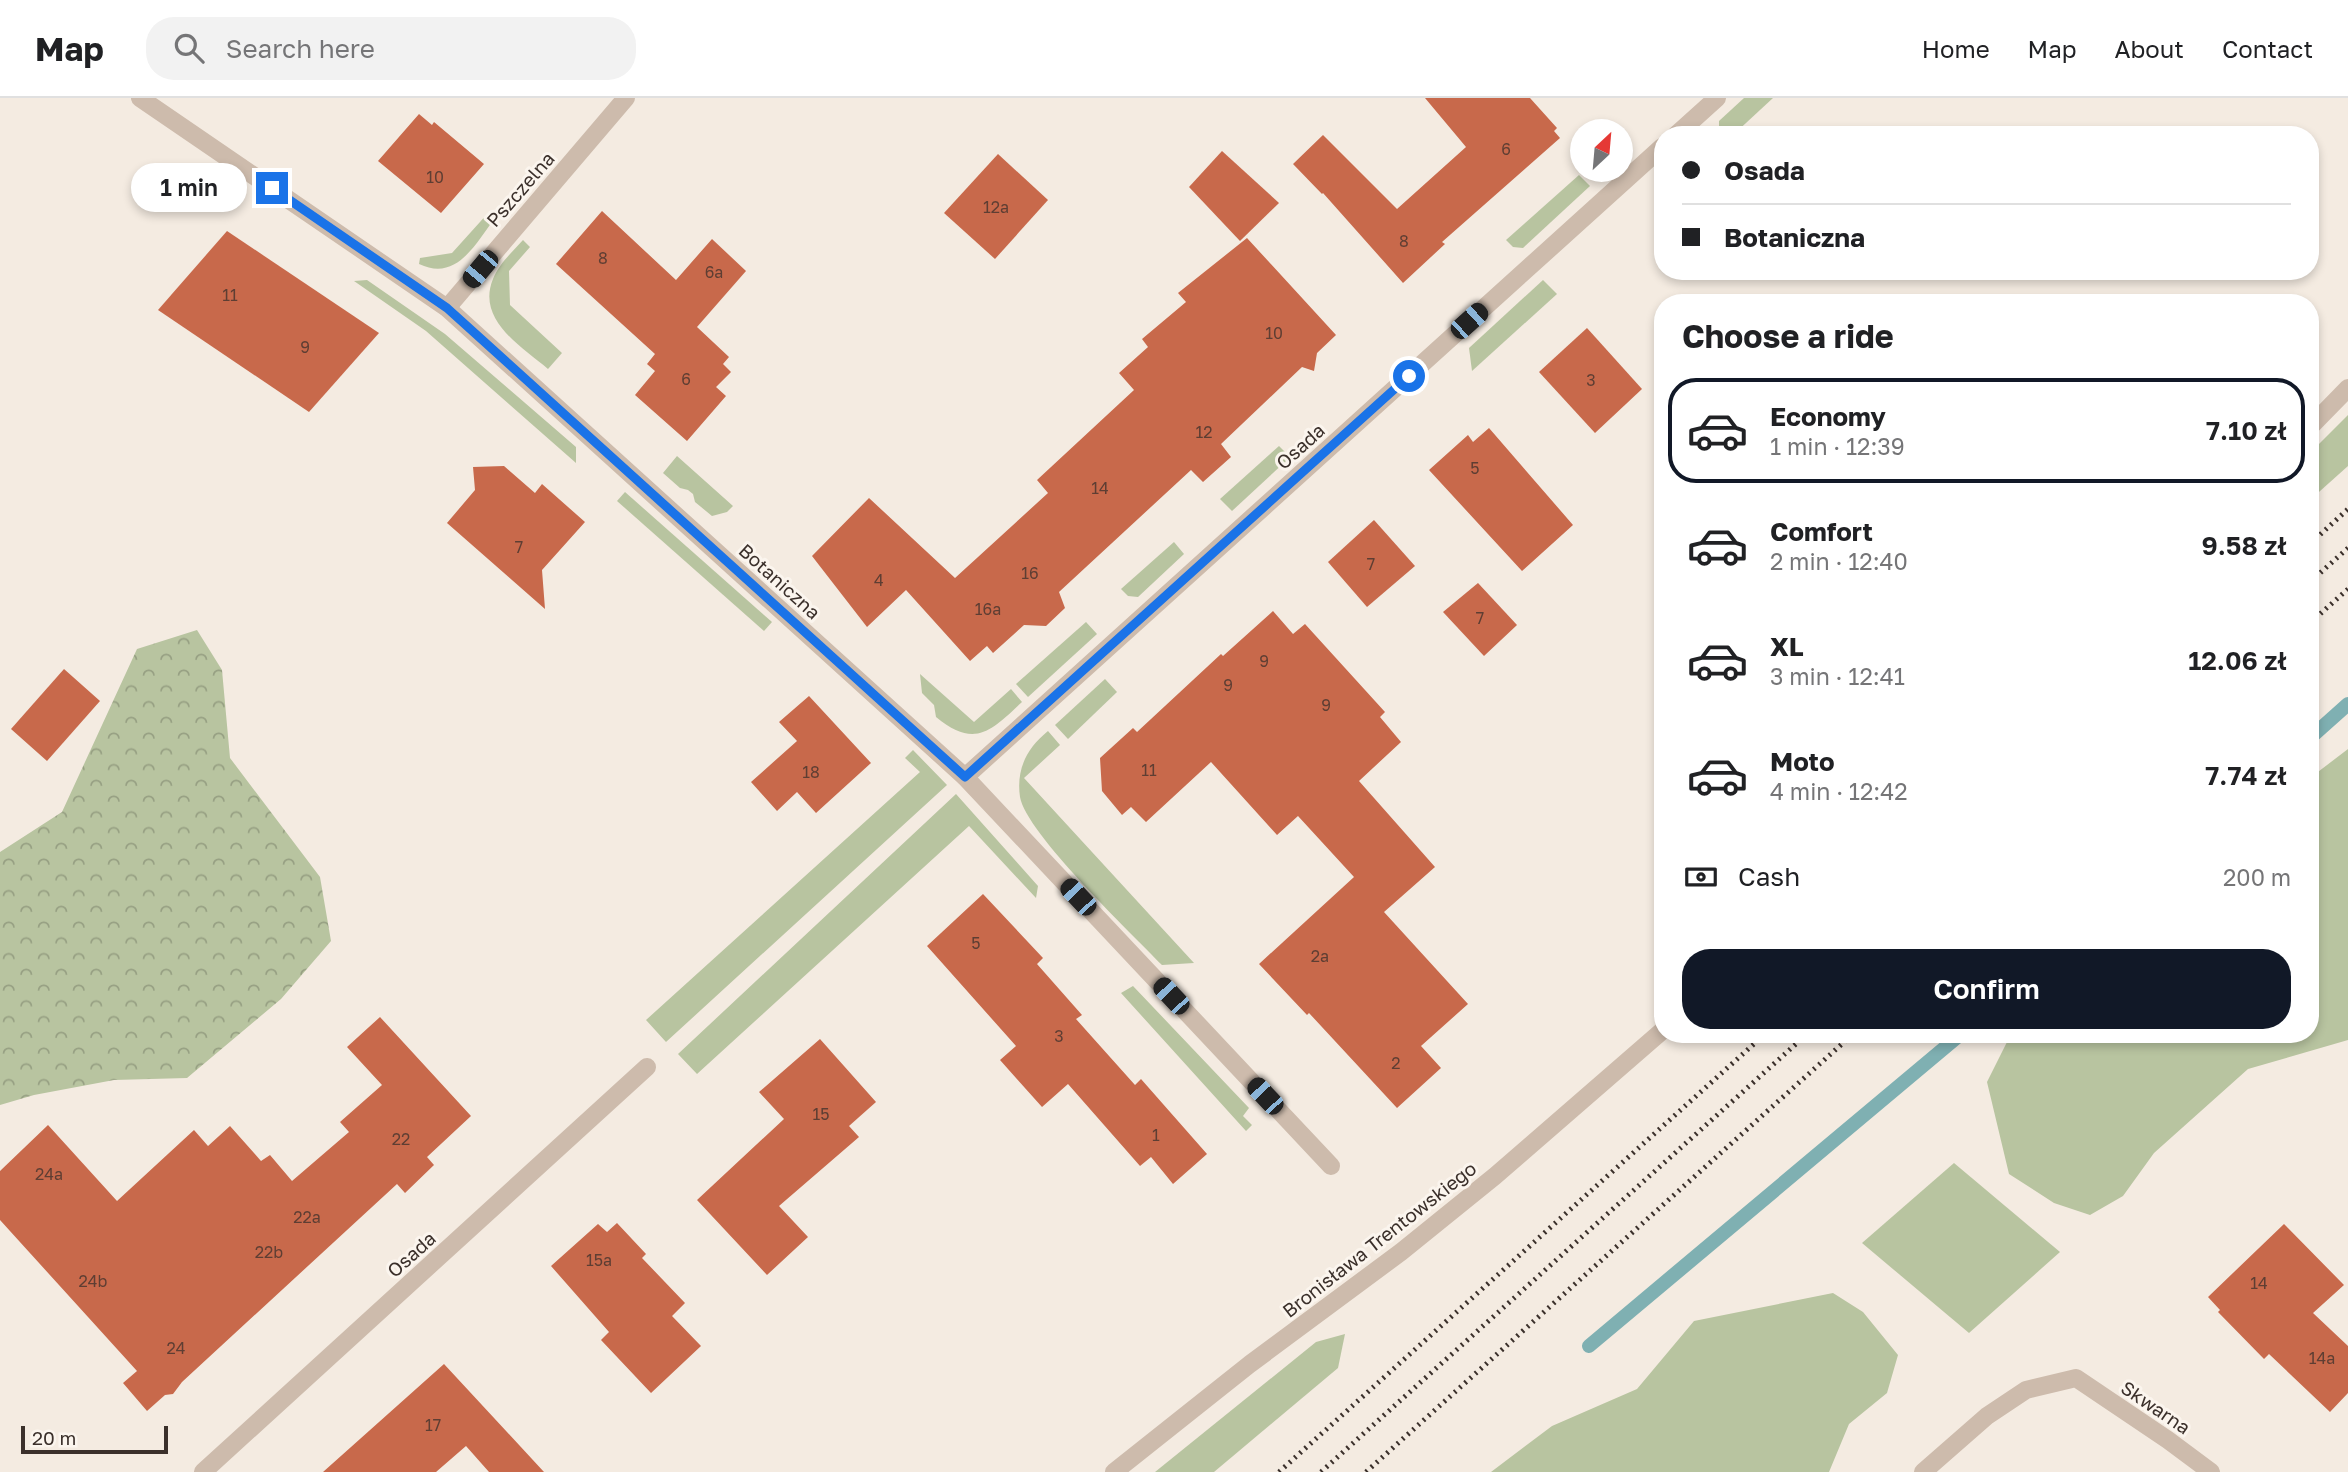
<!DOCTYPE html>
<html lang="en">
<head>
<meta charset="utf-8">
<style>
	:root { --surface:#fff; --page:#f2f2f2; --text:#202124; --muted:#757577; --line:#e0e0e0; --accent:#111827 }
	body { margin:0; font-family:"Golos Text",sans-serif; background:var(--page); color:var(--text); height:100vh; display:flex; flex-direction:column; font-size:26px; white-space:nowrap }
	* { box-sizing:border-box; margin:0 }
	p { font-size:23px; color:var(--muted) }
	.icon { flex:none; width:38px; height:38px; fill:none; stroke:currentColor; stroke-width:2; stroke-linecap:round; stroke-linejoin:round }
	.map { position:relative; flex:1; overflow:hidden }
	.sheet { position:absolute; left:1654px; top:196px; width:665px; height:749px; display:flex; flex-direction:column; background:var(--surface); border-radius:28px; box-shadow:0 4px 10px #0003 }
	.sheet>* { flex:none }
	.guide { position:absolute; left:1654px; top:28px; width:665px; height:154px; border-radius:28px; box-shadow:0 4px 10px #0003; display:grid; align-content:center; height:154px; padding:0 28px; background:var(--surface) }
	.needle { width:46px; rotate:26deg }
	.controls { position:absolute; left:1570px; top:21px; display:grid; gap:14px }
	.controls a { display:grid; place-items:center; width:63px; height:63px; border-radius:50%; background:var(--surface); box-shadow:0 4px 10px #0003; font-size:35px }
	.scale { position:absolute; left:21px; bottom:18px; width:147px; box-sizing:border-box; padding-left:7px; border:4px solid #3b302b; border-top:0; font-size:19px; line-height:24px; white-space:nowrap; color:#3b302b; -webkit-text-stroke:5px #fbf5ee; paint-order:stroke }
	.end { position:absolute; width:32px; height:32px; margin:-16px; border:9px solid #1a73e8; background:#fff; box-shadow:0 0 0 4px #fff }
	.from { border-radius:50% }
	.bubble { position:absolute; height:49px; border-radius:24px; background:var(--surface); box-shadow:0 4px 10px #0003; font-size:23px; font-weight:600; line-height:49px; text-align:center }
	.car { position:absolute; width:21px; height:42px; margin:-21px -10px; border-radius:9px; box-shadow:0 0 5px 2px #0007; background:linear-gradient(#222 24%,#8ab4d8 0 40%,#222 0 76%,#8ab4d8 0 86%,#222 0) }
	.guide b { display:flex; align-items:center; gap:24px; height:66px; font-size:26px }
	.guide b+b { border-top:2px solid var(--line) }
	.guide i { width:18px; height:18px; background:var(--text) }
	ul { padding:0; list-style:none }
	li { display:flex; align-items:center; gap:21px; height:105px; margin:0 14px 10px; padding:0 14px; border:4px solid transparent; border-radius:28px }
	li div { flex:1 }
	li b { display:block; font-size:26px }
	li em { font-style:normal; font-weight:600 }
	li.active { border-color:var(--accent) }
	li>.icon { width:63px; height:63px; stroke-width:1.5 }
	h2 { padding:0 28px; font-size:32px; line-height:84px }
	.pay { display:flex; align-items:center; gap:18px; height:77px; padding:0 28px; font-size:26px }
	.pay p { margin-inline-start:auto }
	.primary-button { display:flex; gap:14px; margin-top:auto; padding:14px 28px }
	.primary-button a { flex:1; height:80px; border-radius:28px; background:var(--accent); color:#fff; font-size:28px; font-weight:600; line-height:80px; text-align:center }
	header { display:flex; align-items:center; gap:42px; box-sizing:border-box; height:98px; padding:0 35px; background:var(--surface); border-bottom:2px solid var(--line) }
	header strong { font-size:33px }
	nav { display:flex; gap:38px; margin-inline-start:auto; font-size:24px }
	.search { width:490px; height:63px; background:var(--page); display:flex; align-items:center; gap:18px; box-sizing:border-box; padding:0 24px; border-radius:28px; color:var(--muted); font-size:26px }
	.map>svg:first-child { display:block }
	.green { fill:#b8c4a0 }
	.forest { fill:url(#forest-crowns) }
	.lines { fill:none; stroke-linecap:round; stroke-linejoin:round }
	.stream { stroke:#7fb0b2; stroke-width:14 }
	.building { fill:#c8694b }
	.minor { stroke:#cdbbac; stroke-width:18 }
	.rail { stroke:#3b302b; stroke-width:5; stroke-dasharray:2 5; stroke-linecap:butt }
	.route { stroke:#1a73e8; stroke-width:9 }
	.labels { text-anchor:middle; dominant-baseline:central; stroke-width:6; stroke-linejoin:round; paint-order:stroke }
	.number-label { font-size:16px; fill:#5e3e33 }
	.street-label { font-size:19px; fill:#3b302b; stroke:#fbf5ee }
</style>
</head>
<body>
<header>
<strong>Map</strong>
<div class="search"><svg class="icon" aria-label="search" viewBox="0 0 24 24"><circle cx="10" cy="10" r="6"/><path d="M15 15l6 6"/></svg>Search here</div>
<nav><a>Home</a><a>Map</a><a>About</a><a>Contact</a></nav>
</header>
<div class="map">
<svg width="2348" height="1374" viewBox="0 0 2348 1374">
	<defs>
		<pattern id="forest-crowns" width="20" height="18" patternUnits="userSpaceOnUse" patternTransform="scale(1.75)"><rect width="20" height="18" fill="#b8c4a0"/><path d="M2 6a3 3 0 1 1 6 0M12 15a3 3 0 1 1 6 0" fill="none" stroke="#97a083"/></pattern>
	</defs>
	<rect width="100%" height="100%" fill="#f4ebe1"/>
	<!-- green -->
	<g class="green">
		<polygon points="1744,0 1773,0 1733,37 1721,37 1719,34 1719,23"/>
		<polygon points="1579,77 1590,88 1523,150 1513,149 1506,142"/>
		<path d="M489,114L495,120C475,146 457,184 419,166L420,160L452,155Z"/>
		<path d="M523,142L530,149L509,173L510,207L562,255L548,271C522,249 476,222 493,181C499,166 512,154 523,142Z"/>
		<polygon points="367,182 445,236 576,349 576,365 426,233 354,183"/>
		<polygon points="1543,182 1557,196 1472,273 1469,250"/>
		<polygon points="2348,317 2348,368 2310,402 2310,355"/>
		<polygon points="1279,348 1286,355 1286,363 1232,413 1220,401"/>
		<polygon points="677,358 733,408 727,414 712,418 695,404 693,396 688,392 680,390 663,375"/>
		<polygon points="625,394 772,524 764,533 617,403"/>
		<polygon points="1174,444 1184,456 1138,499 1128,498 1121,491"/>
		<polygon points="1086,524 1097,536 1028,599 1016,586"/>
		<path d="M920,576L974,624L1011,591L1022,604C991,633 975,651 936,619L934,607L922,595Z"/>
		<polygon points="1105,581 1117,594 1068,641 1055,627"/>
		<path d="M1048,633L1060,647L1024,680L1194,865L1162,867C1132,836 1026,735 1020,699C1016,671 1027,650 1048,633Z"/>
		<polygon points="2348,651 2348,942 2248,971 2154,1055 2123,1098 2090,1117 2054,1105 2009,1076 1987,984 2011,936 2310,936 2310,680"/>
		<polygon points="913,652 947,687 666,944 646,922 920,674 905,660"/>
		<polygon points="956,696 1038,788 1036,800 969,728 697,976 678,956"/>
		<polygon points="1133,888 1249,1010 1243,1018 1252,1027 1246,1033 1121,895"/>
		<polygon points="1954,1065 2060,1154 1969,1235 1862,1145"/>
		<polygon points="1833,1195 1863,1214 1898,1257 1887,1295 1849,1326 1829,1374 1491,1374 1552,1328 1637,1291 1694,1223"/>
		<polygon points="1345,1236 1338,1270 1214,1374 1155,1374 1316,1244"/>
	</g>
	<!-- forest -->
	<polygon class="forest" points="197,532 222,572 230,660 320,779 331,843 281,901 187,980 114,982 34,997 0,1007 0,754 62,714 137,551"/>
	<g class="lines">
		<!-- stream -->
		<g class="stream">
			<polyline points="2310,640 2348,606"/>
			<polyline points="1589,1248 1961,936"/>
		</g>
	</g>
	<!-- building -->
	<g class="building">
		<polygon points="1425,0 1530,0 1557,30 1554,33 1560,40 1442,144 1445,146 1403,185 1323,95 1322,96 1293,66 1323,37 1397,111 1466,49"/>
		<polygon points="419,16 432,27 434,24 484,66 441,115 378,63"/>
		<polygon points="1222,53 1279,105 1240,143 1189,89"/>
		<polygon points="998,56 1048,102 995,161 944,115"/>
		<polygon points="602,113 676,182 712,141 746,173 697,229 729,259 723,266 731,274 716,289 726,298 687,343 635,297 655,273 647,266 655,256 556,166"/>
		<polygon points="227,133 379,235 309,314 158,212"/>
		<polygon points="1247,140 1336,237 1317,255 1314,273 1302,269 1221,346 1231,359 1203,384 1191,372 1059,494 1065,510 1046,528 1024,527 993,555 987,548 970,563 906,492 867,529 812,458 869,400 955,480 1048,395 1037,382 1134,292 1119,275 1148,249 1142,241 1186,204 1178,195"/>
		<polygon points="1587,230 1642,291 1595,335 1539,274"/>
		<polygon points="1489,330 1573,427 1522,473 1429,372 1468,337 1473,344"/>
		<polygon points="504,368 535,395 542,386 585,424 542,472 545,511 447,425 475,392 473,369"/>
		<polygon points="1374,422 1415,468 1367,509 1328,464"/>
		<polygon points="1478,485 1517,527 1484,558 1443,514"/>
		<polygon points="1273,513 1293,536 1305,526 1385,614 1380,619 1401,644 1359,683 1435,769 1384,814 1468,906 1421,948 1441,970 1397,1010 1309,915 1307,917 1259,866 1354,779 1298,718 1277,737 1211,664 1146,724 1131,709 1122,717 1102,693 1100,660 1133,630 1137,634 1221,556 1223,558"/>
		<polygon points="64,571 100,603 47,663 11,631"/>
		<polygon points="809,598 871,665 816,715 797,694 777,713 751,684 797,643 779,624"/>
		<polygon points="983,796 1043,860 1037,866 1082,917 1076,921 1135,987 1141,981 1207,1056 1173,1086 1151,1059 1140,1068 1068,986 1042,1009 1000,962 1016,948 927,848"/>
		<polygon points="380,919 471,1018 427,1059 434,1067 405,1095 397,1086 182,1284 173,1296 165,1297 147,1313 123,1285 137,1273 0,1122 0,1073 48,1027 117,1103 194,1032 208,1048 230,1028 261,1063 270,1057 292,1083 349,1034 340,1024 382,987 347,949"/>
		<polygon points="820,941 876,1004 849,1028 859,1039 779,1108 808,1139 767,1177 697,1102 784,1021 759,994"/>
		<polygon points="617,1125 646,1156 642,1160 685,1205 672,1218 701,1248 651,1295 601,1242 609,1234 551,1168 598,1126 607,1134"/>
		<polygon points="2284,1126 2344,1187 2313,1215 2348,1248 2348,1295 2330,1314 2269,1256 2264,1261 2218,1214 2220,1212 2208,1199"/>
		<polygon points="444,1266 544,1374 489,1374 466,1348 436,1374 323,1374"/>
	</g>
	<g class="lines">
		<!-- minor -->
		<g class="minor">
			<polyline points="140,0 447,210 965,679 1331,1068"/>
			<polyline points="1676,37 1717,0"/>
			<polyline points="447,210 626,0"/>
			<polyline points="2310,329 2348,290"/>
			<polyline points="965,679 1662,49"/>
			<polyline points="203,1374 647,969"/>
			<polyline points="1114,1374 1250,1266 1401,1154 1495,1078 1662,933"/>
			<polyline points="1923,1374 1987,1318 2026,1292 2076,1280 2168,1342 2211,1374"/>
		</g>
		<!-- rail -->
		<g class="rail">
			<polyline points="2310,446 2348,411"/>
			<polyline points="2310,484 2348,450"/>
			<polyline points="2310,525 2348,491"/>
			<polyline points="1279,1374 1765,936"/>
			<polyline points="1321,1374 1807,936"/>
			<polyline points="1366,1374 1853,936"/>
		</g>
	</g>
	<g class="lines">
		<!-- route -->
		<polyline class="route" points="272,90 447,210 965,679 1409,278"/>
	</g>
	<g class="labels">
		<!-- number labels -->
		<g class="number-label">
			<text x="1506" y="51">6</text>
			<text x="435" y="79">10</text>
			<text x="996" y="109">12a</text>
			<text x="1404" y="143">8</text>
			<text x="603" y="160">8</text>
			<text x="714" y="174">6a</text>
			<text x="230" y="197">11</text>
			<text x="1274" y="235">10</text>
			<text x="305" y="249">9</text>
			<text x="686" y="281">6</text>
			<text x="1591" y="282">3</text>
			<text x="1204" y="334">12</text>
			<text x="1475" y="370">5</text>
			<text x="1100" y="390">14</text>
			<text x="519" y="449">7</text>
			<text x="1371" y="466">7</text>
			<text x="1030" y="475">16</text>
			<text x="879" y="482">4</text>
			<text x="988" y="511">16a</text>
			<text x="1480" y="520">7</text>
			<text x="1264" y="563">9</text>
			<text x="1228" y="587">9</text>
			<text x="1326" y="607">9</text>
			<text x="1149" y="672">11</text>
			<text x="811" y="674">18</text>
			<text x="976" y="845">5</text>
			<text x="1320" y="858">2a</text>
			<text x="1059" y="938">3</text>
			<text x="1396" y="965">2</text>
			<text x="821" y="1016">15</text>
			<text x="1156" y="1037">1</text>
			<text x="401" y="1041">22</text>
			<text x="49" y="1076">24a</text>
			<text x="307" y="1119">22a</text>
			<text x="269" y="1154">22b</text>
			<text x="599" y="1162">15a</text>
			<text x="93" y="1183">24b</text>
			<text x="2259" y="1185">14</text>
			<text x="176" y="1250">24</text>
			<text x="2322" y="1260">14a</text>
			<text x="433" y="1327">17</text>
		</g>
		<!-- street labels -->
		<g class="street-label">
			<text transform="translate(520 91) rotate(-49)">Pszczelna</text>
			<text transform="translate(1300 348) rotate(-42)">Osada</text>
			<text transform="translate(780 483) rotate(42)">Botaniczna</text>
			<text transform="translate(1379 1141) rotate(-38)">Bronisława Trentowskiego</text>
			<text transform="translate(411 1156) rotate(-42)">Osada</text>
			<text transform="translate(2156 1309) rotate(34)">Skwarna</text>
		</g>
	</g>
</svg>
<div class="controls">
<a><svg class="needle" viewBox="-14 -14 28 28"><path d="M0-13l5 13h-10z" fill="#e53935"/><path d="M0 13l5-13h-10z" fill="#757577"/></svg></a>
</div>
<div class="scale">20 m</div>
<i class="end from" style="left:1409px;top:278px"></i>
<i class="end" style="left:272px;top:90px"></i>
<div class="bubble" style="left:131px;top:65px;width:116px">1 min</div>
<i class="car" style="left:480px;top:171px;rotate:220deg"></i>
<i class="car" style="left:1469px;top:223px;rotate:48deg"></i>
<i class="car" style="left:1078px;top:799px;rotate:317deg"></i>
<i class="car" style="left:1171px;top:898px;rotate:317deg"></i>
<i class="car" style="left:1265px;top:998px;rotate:317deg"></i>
<div class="guide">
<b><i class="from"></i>Osada</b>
<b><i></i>Botaniczna</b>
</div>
<section class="sheet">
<h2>Choose a ride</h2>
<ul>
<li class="active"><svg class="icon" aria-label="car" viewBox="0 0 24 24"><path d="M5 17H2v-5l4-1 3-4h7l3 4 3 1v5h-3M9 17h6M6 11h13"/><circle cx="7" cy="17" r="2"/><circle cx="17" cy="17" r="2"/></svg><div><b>Economy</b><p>1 min · 12:39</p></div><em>7.10 zł</em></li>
<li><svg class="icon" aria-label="car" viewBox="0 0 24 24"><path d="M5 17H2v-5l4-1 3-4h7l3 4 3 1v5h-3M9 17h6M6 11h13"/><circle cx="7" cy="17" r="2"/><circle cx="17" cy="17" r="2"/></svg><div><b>Comfort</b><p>2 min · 12:40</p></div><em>9.58 zł</em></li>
<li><svg class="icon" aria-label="car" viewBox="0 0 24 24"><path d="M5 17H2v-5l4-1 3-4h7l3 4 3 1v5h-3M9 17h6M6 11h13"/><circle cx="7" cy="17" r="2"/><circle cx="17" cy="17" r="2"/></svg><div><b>XL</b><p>3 min · 12:41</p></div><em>12.06 zł</em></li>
<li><svg class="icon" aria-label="car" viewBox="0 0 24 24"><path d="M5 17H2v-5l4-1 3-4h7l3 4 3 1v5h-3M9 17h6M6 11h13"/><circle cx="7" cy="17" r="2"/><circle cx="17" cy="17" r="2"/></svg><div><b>Moto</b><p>4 min · 12:42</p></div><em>7.74 zł</em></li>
</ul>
<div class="pay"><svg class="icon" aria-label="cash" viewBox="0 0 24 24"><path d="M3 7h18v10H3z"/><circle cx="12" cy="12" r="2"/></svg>Cash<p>200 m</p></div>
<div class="primary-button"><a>Confirm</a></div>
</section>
</div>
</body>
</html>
